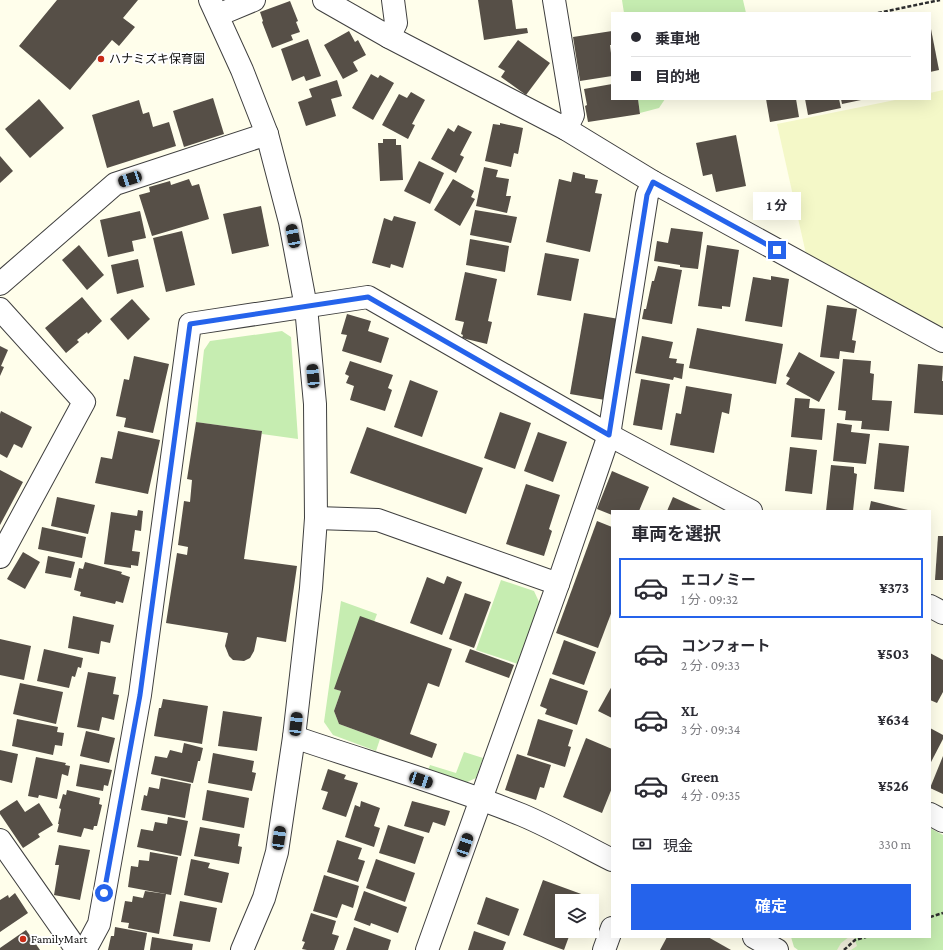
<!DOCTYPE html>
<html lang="ja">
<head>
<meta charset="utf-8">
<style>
	:root { --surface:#fff; --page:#f7f7f7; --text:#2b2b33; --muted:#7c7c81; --line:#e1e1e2; --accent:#2563eb }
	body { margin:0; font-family:"Crimson Pro","Noto Sans JP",serif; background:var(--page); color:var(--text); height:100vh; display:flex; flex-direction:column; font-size:15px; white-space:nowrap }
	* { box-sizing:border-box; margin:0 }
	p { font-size:13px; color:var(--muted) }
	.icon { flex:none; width:22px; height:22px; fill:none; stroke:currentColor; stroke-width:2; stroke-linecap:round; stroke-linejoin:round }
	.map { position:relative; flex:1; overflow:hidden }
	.side { position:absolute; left:611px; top:510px; width:320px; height:428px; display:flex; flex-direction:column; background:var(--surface); border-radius:0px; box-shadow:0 4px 16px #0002 }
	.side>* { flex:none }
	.top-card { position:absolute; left:611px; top:12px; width:320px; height:88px; border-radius:0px; box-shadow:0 4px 16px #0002; display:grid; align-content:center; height:88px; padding:0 20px; background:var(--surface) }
	.controls { position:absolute; left:555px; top:894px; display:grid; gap:8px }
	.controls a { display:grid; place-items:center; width:44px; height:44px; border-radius:0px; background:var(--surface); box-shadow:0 4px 16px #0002; font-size:20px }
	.end { position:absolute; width:18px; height:18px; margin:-9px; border:5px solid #2563eb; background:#fff; box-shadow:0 0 0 2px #fff }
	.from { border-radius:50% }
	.bubble { position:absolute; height:28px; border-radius:0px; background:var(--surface); box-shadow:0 4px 16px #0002; font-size:13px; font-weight:700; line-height:28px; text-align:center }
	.car { position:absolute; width:12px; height:24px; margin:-12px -6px; border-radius:5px; box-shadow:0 0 3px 1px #0007; background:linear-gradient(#222 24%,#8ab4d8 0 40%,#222 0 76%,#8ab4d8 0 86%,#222 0) }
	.top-card b { display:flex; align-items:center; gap:14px; height:38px; font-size:15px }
	.top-card b+b { border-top:1px solid var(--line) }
	.top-card i { width:10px; height:10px; background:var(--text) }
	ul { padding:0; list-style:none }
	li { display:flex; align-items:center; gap:12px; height:60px; margin:0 8px 6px; padding:0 12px; border:2px solid transparent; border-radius:0px }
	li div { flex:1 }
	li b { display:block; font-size:15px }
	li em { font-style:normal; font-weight:700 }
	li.on { border-color:var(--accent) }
	li>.icon { width:36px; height:36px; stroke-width:1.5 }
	h2 { padding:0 20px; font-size:18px; line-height:48px }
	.pay { display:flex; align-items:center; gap:10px; height:44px; padding:0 20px; font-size:15px }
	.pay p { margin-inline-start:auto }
	.button { display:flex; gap:8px; margin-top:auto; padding:8px 20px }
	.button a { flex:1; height:46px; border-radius:0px; background:var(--accent); color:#fff; font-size:16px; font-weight:700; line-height:46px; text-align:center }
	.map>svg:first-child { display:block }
	.farmland { fill:#f4f8c8 }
	.green { fill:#c6edb1 }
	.plaza { fill:#efedda }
	.building { fill:#564f47 }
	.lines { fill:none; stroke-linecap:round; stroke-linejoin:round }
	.street-casing { stroke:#3f3f3f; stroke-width:24 }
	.path { stroke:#2e2e2e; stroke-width:2.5; stroke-dasharray:4 2; stroke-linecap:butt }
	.street { stroke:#fff; stroke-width:22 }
	.route { stroke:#2563eb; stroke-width:5 }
	.poi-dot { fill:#c92b16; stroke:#fff; stroke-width:1.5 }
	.labels { text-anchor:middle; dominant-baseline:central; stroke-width:4; stroke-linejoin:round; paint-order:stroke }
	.poi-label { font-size:12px; fill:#0c0c0c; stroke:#fff; text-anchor:start }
</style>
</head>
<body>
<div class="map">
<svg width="943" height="950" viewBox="0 0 943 950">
	<rect width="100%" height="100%" fill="#fffeeb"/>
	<!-- farmland -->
	<polygon class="farmland" points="943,90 943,332 806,254 777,124 900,99 930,99 930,93"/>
	<!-- green -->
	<g class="green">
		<polygon points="622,0 743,0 746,13 624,13"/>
		<polygon points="638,99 665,99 659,108 640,113"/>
		<polygon points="282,331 291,337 298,439 262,434 262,431 196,422 204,350 210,341"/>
		<polygon points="501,580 534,591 540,604 518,664 476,650"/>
		<polygon points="341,601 377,614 374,622 334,689 341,691 334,711 339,724 380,739 376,751 333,735 324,722"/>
		<polygon points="464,752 483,758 476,778 465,783 428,770 430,765 456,773"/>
		<polygon points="930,828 943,835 943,950 798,950 794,947 791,937 930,937"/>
	</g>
	<!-- plaza -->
	<polygon class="plaza" points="849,937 854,937 857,946 851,950 837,950 841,943"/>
	<!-- building -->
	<g class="building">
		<polygon points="57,0 138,0 123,18 135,27 119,46 112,40 70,90 19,46"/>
		<polygon points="478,0 512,0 516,29 527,28 528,33 484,40"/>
		<polygon points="290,1 298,21 296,22 300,32 291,35 293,40 272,48 262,22 263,21 260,12"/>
		<polygon points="930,24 939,70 930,72"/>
		<polygon points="349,31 355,42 358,40 366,55 353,62 358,71 343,79 324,45"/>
		<polygon points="612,31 612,45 610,45 612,61 612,76 580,81 573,37"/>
		<polygon points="308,39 321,76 306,81 304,76 292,81 281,49"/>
		<polygon points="518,40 550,63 526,95 501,77 505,71 498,67"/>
		<polygon points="371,74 378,78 380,75 394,83 373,120 352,108"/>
		<polygon points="337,80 342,96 331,99 336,116 306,126 298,102 312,97 309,89"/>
		<polygon points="612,84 612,99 638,99 640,114 588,122 585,106 587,105 584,89"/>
		<polygon points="411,92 425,100 412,124 415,125 408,139 382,125 399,94 407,98"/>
		<polygon points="213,98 224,134 184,147 173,111"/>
		<polygon points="39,99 64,128 30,158 5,129"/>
		<polygon points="766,99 796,99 799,117 770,122"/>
		<polygon points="805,99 839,99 841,108 808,115"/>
		<polygon points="841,99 861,99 861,100 842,104"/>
		<polygon points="139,100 143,114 149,112 153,127 169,122 176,146 107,168 92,115"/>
		<polygon points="500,123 523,128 518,154 514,153 511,167 485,161 493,124 500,125"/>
		<polygon points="458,125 472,132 460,155 464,157 456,173 431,159 448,128 454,132"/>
		<polygon points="736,135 746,186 716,192 712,174 703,176 696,143"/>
		<polygon points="383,139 396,139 396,145 401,145 403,180 380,181 378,143 383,143"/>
		<polygon points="0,156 13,171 0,183"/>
		<polygon points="419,161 444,173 430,204 404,191"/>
		<polygon points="484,167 498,170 496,177 509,179 506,196 511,196 507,213 476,206"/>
		<polygon points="573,172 585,175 585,178 598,180 595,193 602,194 590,252 546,242 559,179 571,182"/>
		<polygon points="189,179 192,186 199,184 209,219 152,236 139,195 150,192 149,187 170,181 171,185"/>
		<polygon points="453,179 474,191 471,197 475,199 460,226 434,210"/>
		<polygon points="261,206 269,246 232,254 223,214"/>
		<polygon points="475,210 517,217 511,243 470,235"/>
		<polygon points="140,211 146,238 132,241 134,251 108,257 100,220"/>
		<polygon points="394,216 416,222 403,268 391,264 390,268 372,263 384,218 392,221"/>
		<polygon points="671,228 703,232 698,269 680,267 680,265 654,261 657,241 668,243"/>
		<polygon points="182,231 195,285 166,292 153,238"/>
		<polygon points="470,239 509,246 505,272 466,265"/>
		<polygon points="79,245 104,275 87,290 62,260"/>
		<polygon points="707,245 739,250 730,307 722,306 722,309 698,306"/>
		<polygon points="545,253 579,259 571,301 537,295"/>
		<polygon points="138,259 144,287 117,294 111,265"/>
		<polygon points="658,266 682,270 672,324 642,319 644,309 646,309 652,281 654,281"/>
		<polygon points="465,272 497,279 488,321 492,322 487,344 462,338 463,335 461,334 464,322 455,320"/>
		<polygon points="771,276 789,279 782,327 745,321 753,277 771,280"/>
		<polygon points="82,297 102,321 88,334 87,332 77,340 79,342 66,353 45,328"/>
		<polygon points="132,299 150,319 128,340 110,319"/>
		<polygon points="827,305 857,309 852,340 856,341 854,353 840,351 839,359 820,357"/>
		<polygon points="584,313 619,319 605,400 570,394"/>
		<polygon points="347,314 371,321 368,331 389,338 381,363 342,351 347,335 341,334"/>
		<polygon points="697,328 783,344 776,384 689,368"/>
		<polygon points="642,336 673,342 669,358 677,359 676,363 684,364 682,379 674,377 673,380 635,373"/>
		<polygon points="0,346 8,350 1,366 4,367 0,376"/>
		<polygon points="799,352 835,372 819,402 786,384 790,378 786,376"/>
		<polygon points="134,356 169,364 153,433 124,427 126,418 116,416 124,379 129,380"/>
		<polygon points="843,359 871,361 870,373 874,374 872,400 892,401 889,431 861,429 862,421 845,420 846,411 838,410"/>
		<polygon points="350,361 393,375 388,388 392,390 385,411 350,400 354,386 346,383 349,376 345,374"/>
		<polygon points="918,364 943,366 942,381 943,381 943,415 914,413"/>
		<polygon points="641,379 670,384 662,430 633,425"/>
		<polygon points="410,380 438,391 422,437 394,427"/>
		<polygon points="686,386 732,394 729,414 722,412 714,453 670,445 676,413 681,414"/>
		<polygon points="795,398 810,399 809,408 825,409 822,440 791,437"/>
		<polygon points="1,411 32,427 22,448 14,444 7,458 0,454 0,414"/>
		<polygon points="500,412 531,423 515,469 484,458"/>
		<polygon points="196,422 262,431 244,559 297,566 286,642 257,637 254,651 250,658 244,661 233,660 229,656 225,646 228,633 166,623 177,553 187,555 188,547 178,545 184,501 190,502 192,480 187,479"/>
		<polygon points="837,423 852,425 851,432 870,434 866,464 833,461"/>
		<polygon points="367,427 483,468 466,514 350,473"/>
		<polygon points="118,431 160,440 148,494 95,483 101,457 112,459"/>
		<polygon points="538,432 567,442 553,482 524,471"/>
		<polygon points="879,443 909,446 904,492 874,489"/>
		<polygon points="790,447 817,450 812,494 785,491"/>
		<polygon points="831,465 854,467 854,473 857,474 853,511 826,511"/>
		<polygon points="0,470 23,482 0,525"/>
		<polygon points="612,471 649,487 639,511 612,511 612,515 597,509"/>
		<polygon points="526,484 560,495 549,529 552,531 544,556 506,544"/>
		<polygon points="57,497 95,505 88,534 51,526"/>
		<polygon points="673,497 704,511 667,511"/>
		<polygon points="871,501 908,510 908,511 869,511"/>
		<polygon points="138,510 143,511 141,531 135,530 132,551 140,552 138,566 131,565 131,568 104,564 111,512 137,516"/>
		<polygon points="597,521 612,527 612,611 598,648 556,633"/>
		<polygon points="42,527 86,537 82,558 38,549"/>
		<polygon points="938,536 943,536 943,580 935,580"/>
		<polygon points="23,552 40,562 25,589 7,579"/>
		<polygon points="48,556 75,562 71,578 45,573"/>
		<polygon points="85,562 122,572 121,574 130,577 123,603 116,601 115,604 80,596 81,592 74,590 79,568 83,569"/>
		<polygon points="447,576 462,582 442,635 410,623 427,577 444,584"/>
		<polygon points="465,593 491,602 474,648 449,639"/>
		<polygon points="73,616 114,625 110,643 101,641 99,654 68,648"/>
		<polygon points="360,616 452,649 439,687 428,683 410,734 437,744 432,758 339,724 334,711 341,691 334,689"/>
		<polygon points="0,639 31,646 24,680 0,675"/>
		<polygon points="564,640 596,652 584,685 552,674"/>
		<polygon points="44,649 83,658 81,668 78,667 75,677 72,676 69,688 37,681"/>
		<polygon points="470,649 514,665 509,678 465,662"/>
		<polygon points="930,653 943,660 943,692 937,703 930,700"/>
		<polygon points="88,672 116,677 113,694 119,695 114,720 102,717 99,731 77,727"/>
		<polygon points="550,678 588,691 577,725 545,714 547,709 540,706"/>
		<polygon points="20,683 63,692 56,724 13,714"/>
		<polygon points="612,686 612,718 598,711"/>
		<polygon points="163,699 208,706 202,744 154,736 159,708 161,708"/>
		<polygon points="223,711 262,717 257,751 218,746"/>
		<polygon points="17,719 58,727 57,732 64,733 62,746 55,745 53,755 12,746"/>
		<polygon points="538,719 573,730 568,746 571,747 565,767 527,755"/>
		<polygon points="930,728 943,735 943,739 930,764"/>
		<polygon points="86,731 115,738 109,763 80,756"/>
		<polygon points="586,738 612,749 612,788 602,813 563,797"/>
		<polygon points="184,743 203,748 200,761 198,761 193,783 151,774 155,756 167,758 170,750 182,753"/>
		<polygon points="0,750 18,754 12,783 0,780"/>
		<polygon points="213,753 254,761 252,772 256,773 252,791 208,783"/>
		<polygon points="517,754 551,765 544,788 540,787 536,800 505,790"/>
		<polygon points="943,756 943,794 930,788"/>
		<polygon points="36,757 66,763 65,765 70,766 68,776 62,774 57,799 39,795 38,798 28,796"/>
		<polygon points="80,764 112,770 108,786 104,785 103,791 76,786"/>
		<polygon points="328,769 346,775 344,779 358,783 346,817 322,809 328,792 321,790"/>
		<polygon points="161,778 191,784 185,818 141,810 144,795 147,796 149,787 159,789"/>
		<polygon points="67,790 100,798 99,804 102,805 97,826 94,826 93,830 84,828 81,837 57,832 59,824 58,824 61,809 59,808 63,794 66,795"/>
		<polygon points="207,790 249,798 244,828 202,820"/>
		<polygon points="17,800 25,812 39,803 53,825 38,834 40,837 23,848 0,814 0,811"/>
		<polygon points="361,801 380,808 374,826 380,828 374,847 345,837 355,805 360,807"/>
		<polygon points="412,801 450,811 445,826 433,822 429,833 404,826"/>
		<polygon points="168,817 188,821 181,856 137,847 141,829 153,831 155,822 167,824"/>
		<polygon points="388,825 424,837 415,864 379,853"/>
		<polygon points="200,827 240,834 238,846 242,847 239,864 194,856"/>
		<polygon points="337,840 362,848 358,859 365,861 358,882 327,872"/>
		<polygon points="59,845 90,850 80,900 54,895 59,865 55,865"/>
		<polygon points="150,852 178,857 171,895 128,887 131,866 138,867 139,860 149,861"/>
		<polygon points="191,859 210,863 208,868 229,873 222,903 184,895"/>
		<polygon points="376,859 415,873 405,902 366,888"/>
		<polygon points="324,875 359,886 353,908 342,904 337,918 313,911"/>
		<polygon points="543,880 584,895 582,901 562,901 562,931 571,931 564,950 523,935"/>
		<polygon points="145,891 166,894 159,934 128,928 129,923 121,922 125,901 132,902 133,896 143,898"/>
		<polygon points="364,891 407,907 398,933 371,923 370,926 354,920"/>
		<polygon points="15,893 28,913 0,932 0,900 8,895 9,898"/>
		<polygon points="486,897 519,909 509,936 477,924"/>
		<polygon points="180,901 217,908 210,942 173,936"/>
		<polygon points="311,913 336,921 332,934 339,936 334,950 307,950 302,949 305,942 302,941"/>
		<polygon points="115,927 147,933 144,950 108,950 111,936 114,936"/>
		<polygon points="354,927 391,940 388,950 346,950"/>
		<polygon points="26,930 40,950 0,950 0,948"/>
		<polygon points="474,931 506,942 503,950 468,950"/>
		<polygon points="152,937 193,944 192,950 150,950"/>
		<polygon points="667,937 708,937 731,950 660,950"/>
	</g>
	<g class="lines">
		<!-- street casing -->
		<g class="street-casing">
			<g id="street">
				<polyline points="210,0 242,70 267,134 290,222 306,307 315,404 316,518 311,588 294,737 277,852 264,898 242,950"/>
				<polyline points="324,0 389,37 566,129 653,182 943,341"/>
				<polyline points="554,0 573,115 566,129"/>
				<polyline points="218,15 254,0"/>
				<polyline points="389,37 396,23 393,0"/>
				<polyline points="0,284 115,184 267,134"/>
				<polyline points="0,309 84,402 0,557"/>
				<polyline points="316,518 378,520 558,584"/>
				<polyline points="930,606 943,613"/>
				<path d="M294,737C370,763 448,785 522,815C553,828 582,845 612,860"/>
				<polyline points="930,814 943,821"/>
				<polyline points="0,840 77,950"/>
				<polyline points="754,937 777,950"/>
				<polyline points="85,950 99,924 140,695 190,324 368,297 609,435 751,511"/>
				<polyline points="427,950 558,584 609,435 647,195 653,182"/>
				<polyline points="604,950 612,928"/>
			</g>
		</g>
		<!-- path -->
		<g class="path">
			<polyline points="878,13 940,0"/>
			<polyline points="930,917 943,913"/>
			<polyline points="844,950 855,940 866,937"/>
		</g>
		<!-- street -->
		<use href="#street" class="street"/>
	</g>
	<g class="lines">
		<!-- route -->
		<polyline class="route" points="104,893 140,695 190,324 368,297 609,435 647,195 653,182 777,250"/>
	</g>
	<!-- markers -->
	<g class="poi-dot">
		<circle cx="101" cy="59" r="4"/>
		<circle cx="23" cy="939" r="4"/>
	</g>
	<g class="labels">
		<!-- poi labels -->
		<g class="poi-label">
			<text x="109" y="59">ハナミズキ保育園</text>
			<text x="31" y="939">FamilyMart</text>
		</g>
	</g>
</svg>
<div class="controls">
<a><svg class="icon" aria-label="layers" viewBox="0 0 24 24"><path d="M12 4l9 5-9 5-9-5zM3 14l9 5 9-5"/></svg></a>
</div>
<i class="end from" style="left:104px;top:893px"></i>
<i class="end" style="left:777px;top:250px"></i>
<div class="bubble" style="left:753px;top:192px;width:48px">1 分</div>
<i class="car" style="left:130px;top:179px;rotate:252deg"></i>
<i class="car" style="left:293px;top:236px;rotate:349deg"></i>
<i class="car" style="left:313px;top:376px;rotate:355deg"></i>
<i class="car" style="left:296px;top:724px;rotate:6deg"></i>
<i class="car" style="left:421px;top:780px;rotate:109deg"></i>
<i class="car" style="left:279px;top:838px;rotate:8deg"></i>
<i class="car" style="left:465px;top:845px;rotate:19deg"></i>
<div class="top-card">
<b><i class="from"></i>乗車地</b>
<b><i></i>目的地</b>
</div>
<section class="side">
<h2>車両を選択</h2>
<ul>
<li class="on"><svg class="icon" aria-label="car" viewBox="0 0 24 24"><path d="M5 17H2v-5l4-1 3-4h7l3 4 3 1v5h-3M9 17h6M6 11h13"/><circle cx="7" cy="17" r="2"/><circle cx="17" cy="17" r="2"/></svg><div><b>エコノミー</b><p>1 分 · 09:32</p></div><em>¥373</em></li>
<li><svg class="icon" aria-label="car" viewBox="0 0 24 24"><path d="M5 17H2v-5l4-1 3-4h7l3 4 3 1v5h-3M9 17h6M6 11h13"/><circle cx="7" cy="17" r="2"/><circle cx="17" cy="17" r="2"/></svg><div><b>コンフォート</b><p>2 分 · 09:33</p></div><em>¥503</em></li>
<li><svg class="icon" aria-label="car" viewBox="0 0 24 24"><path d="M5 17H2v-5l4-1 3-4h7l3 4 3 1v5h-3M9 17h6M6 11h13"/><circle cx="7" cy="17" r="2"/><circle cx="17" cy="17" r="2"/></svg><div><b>XL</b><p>3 分 · 09:34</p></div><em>¥634</em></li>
<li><svg class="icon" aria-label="car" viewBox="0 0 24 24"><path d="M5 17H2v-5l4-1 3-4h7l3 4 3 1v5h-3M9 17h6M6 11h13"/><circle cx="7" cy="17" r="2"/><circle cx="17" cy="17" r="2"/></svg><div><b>Green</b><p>4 分 · 09:35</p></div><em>¥526</em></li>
</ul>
<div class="pay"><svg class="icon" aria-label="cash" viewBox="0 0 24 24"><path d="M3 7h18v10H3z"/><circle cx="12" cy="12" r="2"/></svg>現金<p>330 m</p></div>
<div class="button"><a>確定</a></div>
</section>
</div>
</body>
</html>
